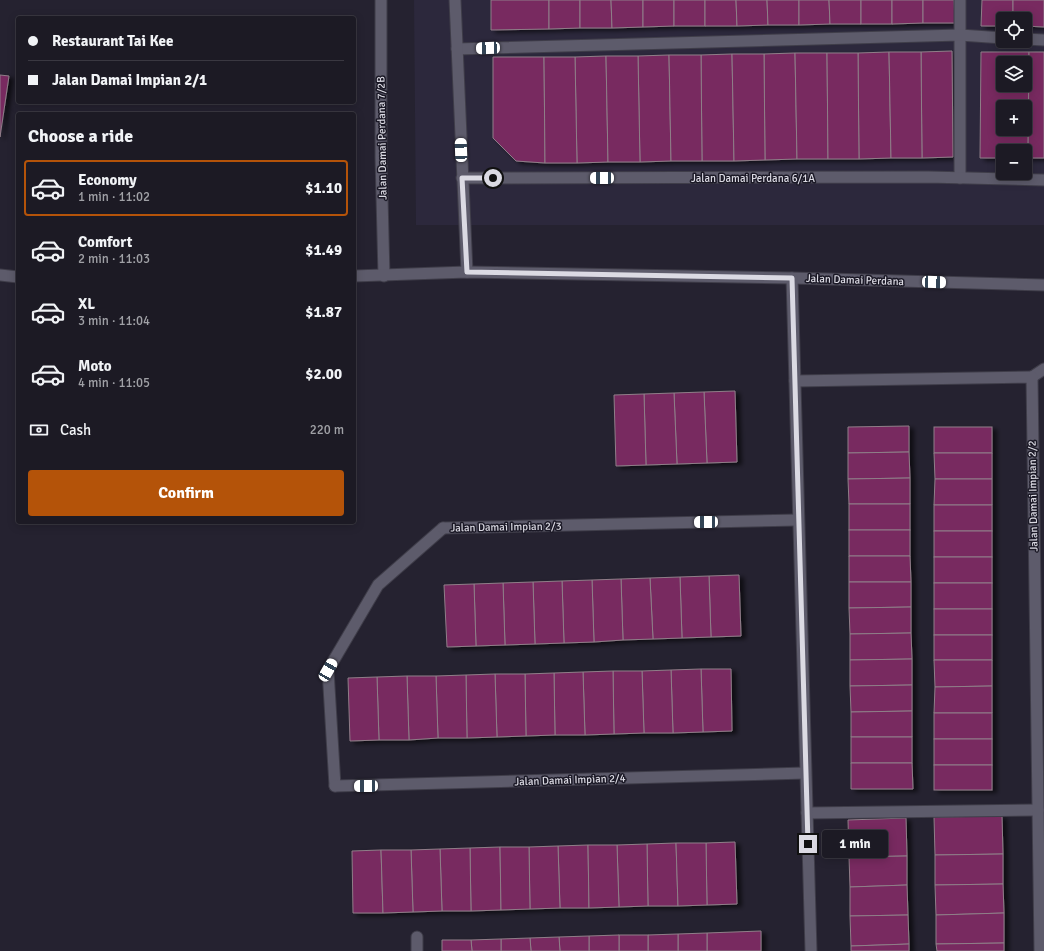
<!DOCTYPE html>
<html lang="en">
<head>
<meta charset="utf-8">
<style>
	:root { --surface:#1c1a24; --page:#292731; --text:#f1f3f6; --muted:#a0a1a6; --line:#3a3841; --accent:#b45309 }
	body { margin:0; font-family:Signika,sans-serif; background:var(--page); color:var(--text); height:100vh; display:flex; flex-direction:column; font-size:15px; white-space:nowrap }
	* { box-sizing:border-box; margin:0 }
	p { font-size:13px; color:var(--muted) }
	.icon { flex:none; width:22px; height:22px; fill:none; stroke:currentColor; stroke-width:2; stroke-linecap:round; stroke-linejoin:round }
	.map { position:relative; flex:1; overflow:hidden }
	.panel { position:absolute; left:16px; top:112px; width:340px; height:412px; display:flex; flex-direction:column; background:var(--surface); border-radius:4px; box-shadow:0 2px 10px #0003,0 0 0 1px var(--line) }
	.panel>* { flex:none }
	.hud { position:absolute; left:16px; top:16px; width:340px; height:88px; border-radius:4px; box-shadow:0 2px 10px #0003,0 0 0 1px var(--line); display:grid; align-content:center; height:88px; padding:0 12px; background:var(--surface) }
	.controls { position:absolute; left:996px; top:12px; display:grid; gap:8px }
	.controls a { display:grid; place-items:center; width:36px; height:36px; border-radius:4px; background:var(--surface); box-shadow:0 2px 10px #0003,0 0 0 1px var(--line); font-size:20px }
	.end { position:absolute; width:18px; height:18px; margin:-9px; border:5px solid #dbdae3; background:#111; box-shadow:0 0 0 2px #111 }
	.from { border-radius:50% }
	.bubble { position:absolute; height:28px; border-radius:4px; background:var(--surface); box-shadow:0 2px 10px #0003,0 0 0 1px var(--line); font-size:13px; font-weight:700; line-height:28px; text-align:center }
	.car { position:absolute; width:12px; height:24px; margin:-12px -6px; border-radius:5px; box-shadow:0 0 3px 1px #0007; background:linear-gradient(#fff 24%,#345 0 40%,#fff 0 76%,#345 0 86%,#fff 0) }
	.hud b { display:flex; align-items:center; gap:14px; height:38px; font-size:15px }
	.hud b+b { border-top:1px solid var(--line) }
	.hud i { width:10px; height:10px; background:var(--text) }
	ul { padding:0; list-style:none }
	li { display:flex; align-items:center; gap:12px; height:56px; margin:0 8px 6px; padding:0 4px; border:2px solid transparent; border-radius:4px }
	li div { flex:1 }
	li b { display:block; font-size:15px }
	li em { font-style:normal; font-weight:700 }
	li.selected { border-color:var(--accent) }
	li>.icon { width:36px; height:36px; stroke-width:1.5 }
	h2 { padding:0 12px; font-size:18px; line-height:48px }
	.pay { display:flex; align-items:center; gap:10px; height:44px; padding:0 12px; font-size:15px }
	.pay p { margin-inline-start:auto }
	.cta { display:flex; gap:8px; margin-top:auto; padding:8px 12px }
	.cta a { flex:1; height:46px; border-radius:4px; background:var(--accent); color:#fff; font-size:16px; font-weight:700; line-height:46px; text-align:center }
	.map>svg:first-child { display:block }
	.built { fill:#2c283c; fill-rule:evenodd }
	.building { fill:#782960; stroke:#8f7e88; fill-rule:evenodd; filter:url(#shadow) }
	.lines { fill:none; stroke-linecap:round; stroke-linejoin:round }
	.service-casing { stroke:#3f3d49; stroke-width:13 }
	.minor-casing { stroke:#3f3d49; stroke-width:13 }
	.service { stroke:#5d5b6b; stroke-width:11 }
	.minor { stroke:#5d5b6b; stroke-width:11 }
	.route { stroke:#dbdae3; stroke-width:5 }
	.labels { text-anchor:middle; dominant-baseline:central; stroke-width:3; stroke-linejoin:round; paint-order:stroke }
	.street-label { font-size:11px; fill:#dbdae3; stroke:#1b1926 }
</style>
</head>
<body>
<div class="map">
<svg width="1044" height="951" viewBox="0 0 1044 951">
	<defs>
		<filter id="shadow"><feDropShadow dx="4.5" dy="2.5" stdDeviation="2" flood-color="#0009"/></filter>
	</defs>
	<rect width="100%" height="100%" fill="#252230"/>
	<!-- built -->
	<path class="built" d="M414,0H1044V225H416ZM1003,19H1025V41H1003ZM1003,63H1025V85H1003ZM1003,107H1025V129H1003ZM1003,151H1025V173H1003Z"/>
	<!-- building -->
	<g class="building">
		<polygon points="491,0 549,0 549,29 491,30"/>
		<polygon points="549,0 580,0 580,28 549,29"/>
		<polygon points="580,0 611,0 612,28 580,28"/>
		<polygon points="611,0 643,0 643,27 612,28"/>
		<polygon points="643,0 674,0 674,26 643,27"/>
		<rect x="674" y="0" width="31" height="26"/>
		<polygon points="705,0 736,0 737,26 705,26"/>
		<polygon points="736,0 767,0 768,25 737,26"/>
		<polygon points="767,0 799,0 799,25 768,25"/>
		<polygon points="799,0 829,0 830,24 799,25"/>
		<polygon points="829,0 861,0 861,24 830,24"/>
		<rect x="861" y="0" width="31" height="24"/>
		<polygon points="892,0 923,0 923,23 892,24"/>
		<polygon points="923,0 954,0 955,23 923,23"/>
		<polygon points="982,0 1013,0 1013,19 1003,19 1003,26 981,26"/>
		<polygon points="1013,0 1044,0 1044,27 1025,26 1025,19 1013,19"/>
		<polygon points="952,51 953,157 922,158 921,52"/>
		<polygon points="889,52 891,158 859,159 858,53"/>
		<polygon points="889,52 921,52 922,158 891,158"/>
		<path d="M981,52H1029L1028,158H1025V151H1003V158H980ZM1003,63H1025V85H1003ZM1003,107H1025V129H1003Z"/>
		<polygon points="1029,52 1044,52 1044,158 1028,158"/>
		<polygon points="795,53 797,159 765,160 764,54"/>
		<polygon points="795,53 827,53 828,159 797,159"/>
		<polygon points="827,53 858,53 859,159 828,159"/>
		<polygon points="732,54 734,161 702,161 701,55"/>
		<polygon points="732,54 764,54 765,160 734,161"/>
		<polygon points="669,55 671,161 640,162 638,56"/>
		<polygon points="669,55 701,55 702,161 671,161"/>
		<polygon points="606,56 608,162 577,163 575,57"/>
		<polygon points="606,56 638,56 640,162 608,162"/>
		<polygon points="493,57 544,57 545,163 516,161 493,138"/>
		<polygon points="544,57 575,57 577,163 545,163"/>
		<polygon points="0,75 9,76 0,137"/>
		<polygon points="735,391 737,462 707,463 704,392"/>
		<polygon points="704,392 707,463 677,464 674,393"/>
		<polygon points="674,393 677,464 646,465 644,394"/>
		<polygon points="644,394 646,465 616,466 614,395"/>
		<polygon points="909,426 909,452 848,453 848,427"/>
		<rect x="934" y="427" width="58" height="26"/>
		<polygon points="909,452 910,478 848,479 848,453"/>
		<polygon points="934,453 992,453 992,479 935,479"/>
		<polygon points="910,478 910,504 849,504 848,479"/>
		<polygon points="935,479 992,479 992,505 934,505"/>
		<rect x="849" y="504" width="61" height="26"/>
		<rect x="934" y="505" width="58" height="26"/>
		<rect x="849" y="530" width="61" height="26"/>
		<rect x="934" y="531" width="58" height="26"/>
		<polygon points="849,556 910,556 911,582 849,582"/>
		<rect x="934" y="557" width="58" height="26"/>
		<polygon points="739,575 741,636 711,637 709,576"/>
		<polygon points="709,576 711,637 682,638 680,577"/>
		<polygon points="680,577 682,638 653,639 650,578"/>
		<polygon points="650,578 653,639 623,640 621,579"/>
		<polygon points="621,579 623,640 594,642 592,580"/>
		<polygon points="592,580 594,642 564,643 562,581"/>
		<polygon points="562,581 564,643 535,644 533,582"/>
		<polygon points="533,582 535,644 505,645 503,583"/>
		<polygon points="849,582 911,582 911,607 849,608"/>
		<polygon points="503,583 505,645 476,646 474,584"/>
		<rect x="934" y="583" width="58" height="26"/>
		<polygon points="474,584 476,646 447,647 444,585"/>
		<polygon points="911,607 911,633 850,634 849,608"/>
		<rect x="934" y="609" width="58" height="26"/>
		<polygon points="911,633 912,659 850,660 850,634"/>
		<rect x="934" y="635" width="58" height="25"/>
		<polygon points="912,659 912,685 850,686 850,660"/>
		<polygon points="934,660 992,660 992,686 935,687"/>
		<polygon points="701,669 731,669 732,731 703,732"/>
		<polygon points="701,669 703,732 673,733 671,670"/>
		<polygon points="671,670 673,733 644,733 642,671"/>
		<polygon points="613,671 642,671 644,733 614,734"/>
		<polygon points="613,671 614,734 585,735 583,672"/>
		<polygon points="583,672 585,735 555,735 554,673"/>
		<polygon points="554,673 555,735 526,736 525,674"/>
		<polygon points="495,674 525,674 526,736 497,737"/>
		<polygon points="495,674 497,737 467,738 466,675"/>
		<polygon points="466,675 467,738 438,738 436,676"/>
		<polygon points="407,676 436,676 438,738 409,740"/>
		<polygon points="407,676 409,740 379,740 377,677"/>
		<polygon points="377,677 379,740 350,741 348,678"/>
		<polygon points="912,685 912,711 851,712 850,686"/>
		<polygon points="992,686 992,713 934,713 935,687"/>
		<polygon points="912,711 912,737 851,737 851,712"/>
		<rect x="934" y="713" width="58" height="26"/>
		<rect x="851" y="737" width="61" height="26"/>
		<rect x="934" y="739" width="58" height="26"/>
		<polygon points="851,763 912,763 913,789 851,789"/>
		<rect x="934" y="765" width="58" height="25"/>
		<polygon points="1002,816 1003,854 935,855 934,817"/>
		<polygon points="906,818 907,856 849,857 848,820"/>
		<polygon points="735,842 737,904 707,905 706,843"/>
		<polygon points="676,843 678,906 648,906 647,844"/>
		<polygon points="676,843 706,843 707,905 678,906"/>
		<polygon points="647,844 648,906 619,907 617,845"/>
		<polygon points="588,845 589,908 560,908 558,846"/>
		<polygon points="588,845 617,845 619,907 589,908"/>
		<polygon points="558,846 560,908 530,909 529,847"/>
		<polygon points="500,847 501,910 471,911 470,848"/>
		<polygon points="500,847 529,847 530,909 501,910"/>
		<polygon points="470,848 471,911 442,911 440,849"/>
		<polygon points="440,849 442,911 413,912 411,850"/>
		<polygon points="381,850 383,913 353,913 352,851"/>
		<polygon points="381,850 411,850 413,912 383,913"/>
		<polygon points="1003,854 1003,884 935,885 935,855"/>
		<polygon points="907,856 907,885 850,887 849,857"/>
		<polygon points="1003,884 1004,913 936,915 935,885"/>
		<polygon points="907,885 908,915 850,916 850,887"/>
		<polygon points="1004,913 1004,943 936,944 936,915"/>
		<polygon points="908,915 909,944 851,946 850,916"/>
		<polygon points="761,931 761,951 707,951 707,933"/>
		<polygon points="707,933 707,951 678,951 678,934"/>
		<polygon points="678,934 678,951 648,951 648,935"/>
		<rect x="619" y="935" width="29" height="16"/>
		<polygon points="619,935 619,951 589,951 589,936"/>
		<polygon points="589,936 589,951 560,951 559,937"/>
		<polygon points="559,937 560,951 531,951 530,938"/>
		<polygon points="530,938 531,951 501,951 501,939"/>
		<polygon points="501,939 501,951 472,951 471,940"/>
		<polygon points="442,940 471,940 472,951 442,951"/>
		<polygon points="1004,943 1004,951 937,951 936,944"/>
		<polygon points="909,944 909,951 851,951 851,946"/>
	</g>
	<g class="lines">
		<!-- service casing -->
		<g class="service-casing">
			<g id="service">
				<polyline points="960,0 960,178"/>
				<polyline points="1025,39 1044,40"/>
				<polyline points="457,49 960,35 1003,38"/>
				<polyline points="1032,377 1044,369"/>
				<polyline points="335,786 328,670 378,585 443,528"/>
				<polyline points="807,813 1038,810"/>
				<polyline points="417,937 417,951"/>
			</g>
		</g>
		<!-- minor casing -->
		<g class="minor-casing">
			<g id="minor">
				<polyline points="381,0 381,157 384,276"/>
				<polyline points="455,0 467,272"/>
				<polyline points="462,178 928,177 1044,180"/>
				<polyline points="0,275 18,277"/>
				<polyline points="354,276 467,272 792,278 1044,285"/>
				<polyline points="792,278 811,951"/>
				<polyline points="795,381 1032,377 1040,951"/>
				<polyline points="443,528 798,520"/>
				<polyline points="335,786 805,773"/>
			</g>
		</g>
		<!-- service -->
		<use href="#service" class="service"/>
		<!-- minor -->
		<use href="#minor" class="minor"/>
	</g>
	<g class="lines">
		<!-- route -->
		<polyline class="route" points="493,178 462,178 467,272 792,278 808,844"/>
	</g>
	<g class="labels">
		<!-- street labels -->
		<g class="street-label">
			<text transform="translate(382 138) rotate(-91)">Jalan Damai Perdana 7/2B</text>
			<text x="753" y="178">Jalan Damai Perdana 6/1A</text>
			<text transform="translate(855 280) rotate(2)">Jalan Damai Perdana</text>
			<text transform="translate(1033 496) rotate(-91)">Jalan Damai Impian 2/2</text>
			<text transform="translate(506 527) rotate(-1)">Jalan Damai Impian 2/3</text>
			<text transform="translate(570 780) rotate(-2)">Jalan Damai Impian 2/4</text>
		</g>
	</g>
</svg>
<div class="controls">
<a><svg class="icon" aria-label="locate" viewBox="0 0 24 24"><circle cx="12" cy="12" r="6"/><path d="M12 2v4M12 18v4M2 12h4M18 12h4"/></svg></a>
<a><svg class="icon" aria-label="layers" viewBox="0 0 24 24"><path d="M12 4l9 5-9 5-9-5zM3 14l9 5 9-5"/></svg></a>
<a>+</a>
<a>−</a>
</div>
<i class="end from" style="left:493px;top:178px"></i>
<i class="end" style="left:808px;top:844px"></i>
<div class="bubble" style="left:822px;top:830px;width:66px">1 min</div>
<i class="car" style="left:488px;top:48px;rotate:268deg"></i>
<i class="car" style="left:461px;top:150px;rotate:358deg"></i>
<i class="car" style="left:602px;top:178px;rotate:270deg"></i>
<i class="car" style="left:934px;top:282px;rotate:92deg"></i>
<i class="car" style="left:706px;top:522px;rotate:269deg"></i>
<i class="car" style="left:328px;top:670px;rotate:30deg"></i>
<i class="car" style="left:366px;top:786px;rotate:269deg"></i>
<div class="hud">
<b><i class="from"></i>Restaurant Tai Kee</b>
<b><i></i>Jalan Damai Impian 2/1</b>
</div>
<section class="panel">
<h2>Choose a ride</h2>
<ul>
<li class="selected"><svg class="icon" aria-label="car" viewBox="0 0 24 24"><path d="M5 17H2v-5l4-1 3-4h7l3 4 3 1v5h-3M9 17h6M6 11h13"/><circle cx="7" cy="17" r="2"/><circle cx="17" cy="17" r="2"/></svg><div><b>Economy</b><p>1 min · 11:02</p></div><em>$1.10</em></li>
<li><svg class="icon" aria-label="car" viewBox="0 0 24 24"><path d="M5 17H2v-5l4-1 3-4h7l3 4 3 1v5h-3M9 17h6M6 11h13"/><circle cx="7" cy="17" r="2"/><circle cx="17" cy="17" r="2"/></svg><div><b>Comfort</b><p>2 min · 11:03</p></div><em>$1.49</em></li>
<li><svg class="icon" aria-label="car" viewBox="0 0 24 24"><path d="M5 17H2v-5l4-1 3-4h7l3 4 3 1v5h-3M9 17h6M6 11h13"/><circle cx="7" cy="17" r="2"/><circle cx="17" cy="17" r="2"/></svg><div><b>XL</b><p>3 min · 11:04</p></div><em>$1.87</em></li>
<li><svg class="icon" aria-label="car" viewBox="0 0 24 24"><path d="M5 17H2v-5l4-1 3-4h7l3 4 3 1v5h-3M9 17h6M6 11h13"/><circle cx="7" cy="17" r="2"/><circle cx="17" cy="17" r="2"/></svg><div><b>Moto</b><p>4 min · 11:05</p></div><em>$2.00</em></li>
</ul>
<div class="pay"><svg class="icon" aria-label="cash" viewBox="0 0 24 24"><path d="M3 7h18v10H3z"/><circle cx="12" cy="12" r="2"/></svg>Cash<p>220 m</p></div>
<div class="cta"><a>Confirm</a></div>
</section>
</div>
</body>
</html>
